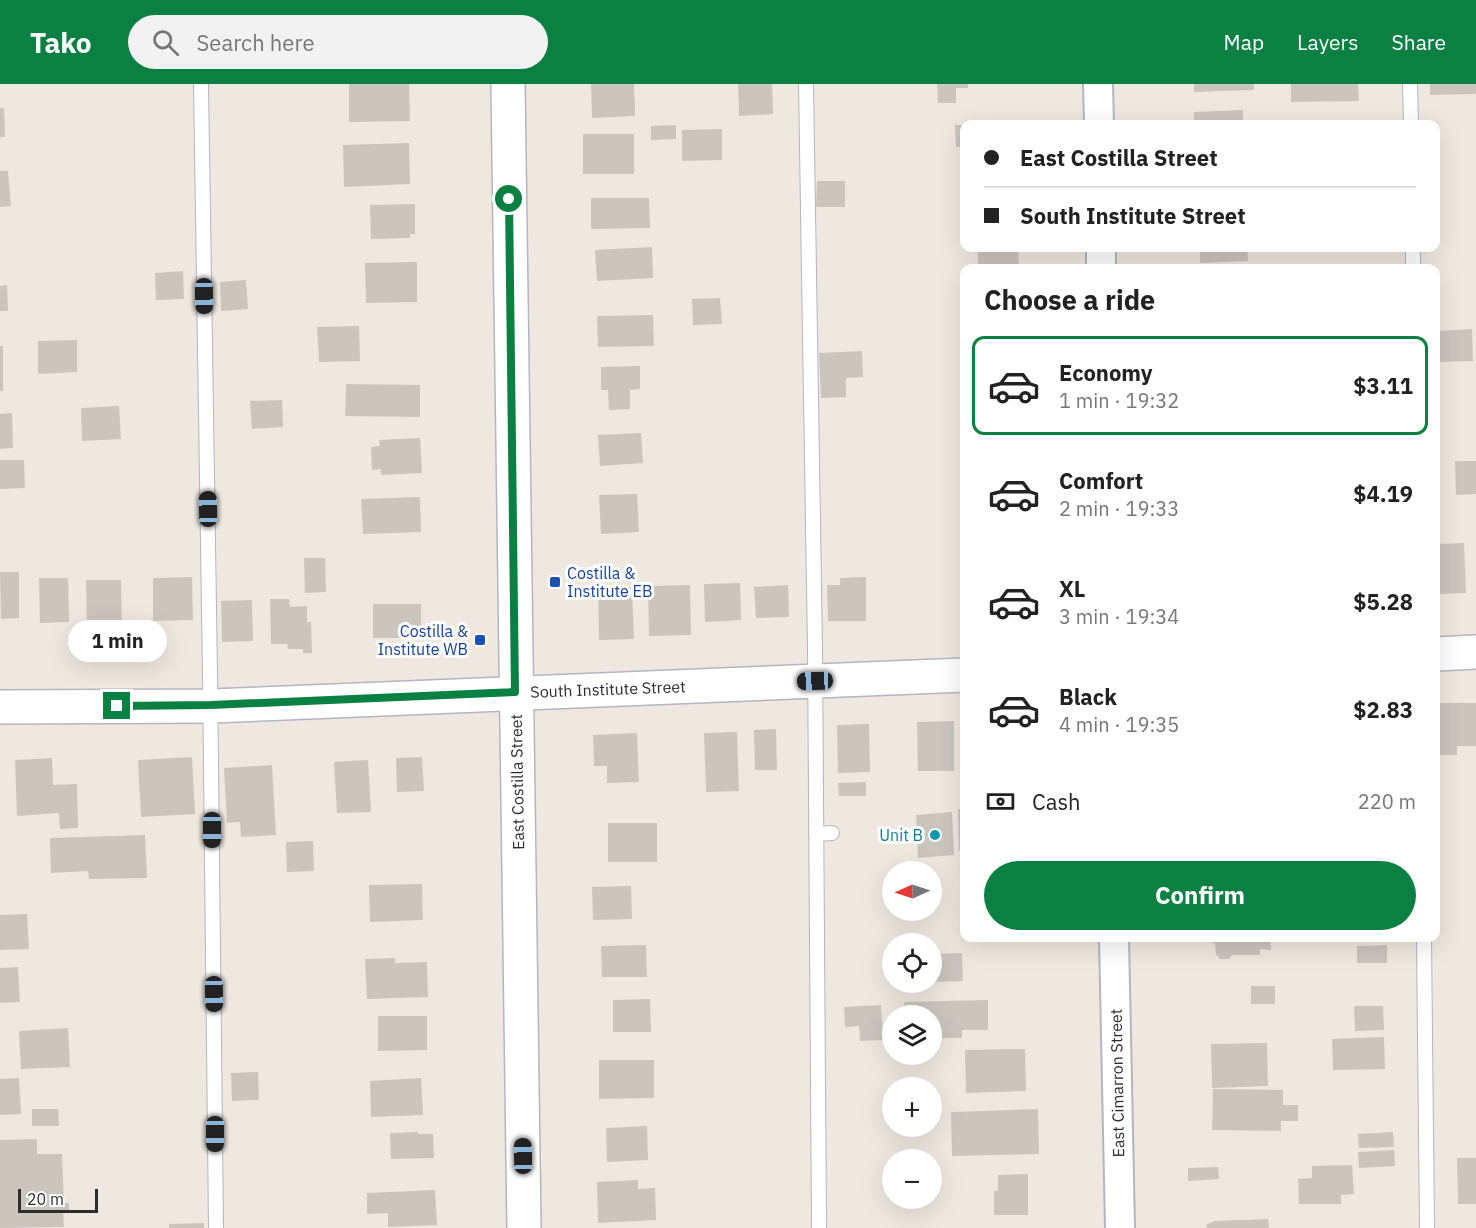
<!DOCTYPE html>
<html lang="en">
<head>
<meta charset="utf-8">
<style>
	:root { --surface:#fff; --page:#f2f2f2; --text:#222; --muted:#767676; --line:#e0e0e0; --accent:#0b8043 }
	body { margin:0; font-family:"IBM Plex Sans",sans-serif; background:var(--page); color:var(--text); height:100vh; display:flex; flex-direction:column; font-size:22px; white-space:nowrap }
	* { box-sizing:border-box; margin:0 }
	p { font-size:20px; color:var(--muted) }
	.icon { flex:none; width:33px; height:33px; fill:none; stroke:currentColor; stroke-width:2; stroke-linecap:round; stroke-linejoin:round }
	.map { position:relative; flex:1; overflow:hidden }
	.sheet { position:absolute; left:960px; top:180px; width:480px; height:678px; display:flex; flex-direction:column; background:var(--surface); border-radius:12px; box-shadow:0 6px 24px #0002 }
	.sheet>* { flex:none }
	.banner { position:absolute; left:960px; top:36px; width:480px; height:132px; border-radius:12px; box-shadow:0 6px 24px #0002; display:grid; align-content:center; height:132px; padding:0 24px; background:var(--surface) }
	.needle { width:39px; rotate:267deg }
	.controls { position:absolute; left:882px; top:777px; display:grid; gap:12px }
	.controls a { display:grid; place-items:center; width:60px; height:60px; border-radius:50%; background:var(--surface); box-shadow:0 6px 24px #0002; font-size:30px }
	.scale { position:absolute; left:18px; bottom:15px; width:80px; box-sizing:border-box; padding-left:6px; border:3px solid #2d2d2d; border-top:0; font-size:16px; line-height:21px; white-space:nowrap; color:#2d2d2d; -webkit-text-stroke:4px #fff; paint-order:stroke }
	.end { position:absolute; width:27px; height:27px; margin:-14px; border:8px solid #0b8043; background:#fff; box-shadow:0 0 0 3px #fff }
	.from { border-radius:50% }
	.bubble { position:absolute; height:42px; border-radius:21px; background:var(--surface); box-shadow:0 6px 24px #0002; font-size:20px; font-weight:700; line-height:42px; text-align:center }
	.car { position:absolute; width:18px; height:36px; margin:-18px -9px; border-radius:8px; box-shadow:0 0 4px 2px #0007; background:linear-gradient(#222 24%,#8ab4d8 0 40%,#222 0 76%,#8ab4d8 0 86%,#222 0) }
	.banner b { display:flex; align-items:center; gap:21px; height:57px; font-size:22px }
	.banner b+b { border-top:2px solid var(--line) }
	.banner i { width:15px; height:15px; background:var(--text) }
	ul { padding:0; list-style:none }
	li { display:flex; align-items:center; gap:18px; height:99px; margin:0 12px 9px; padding:0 12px; border:3px solid transparent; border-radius:12px }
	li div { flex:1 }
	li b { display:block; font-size:22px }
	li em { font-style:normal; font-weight:700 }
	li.active { border-color:var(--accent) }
	li>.icon { width:54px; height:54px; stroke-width:1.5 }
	h2 { padding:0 24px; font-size:27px; line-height:72px }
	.pay { display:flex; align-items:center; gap:15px; height:66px; padding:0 24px; font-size:22px }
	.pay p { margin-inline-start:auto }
	.action { display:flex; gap:12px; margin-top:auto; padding:12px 24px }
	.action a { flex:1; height:69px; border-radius:36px; background:var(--accent); color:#fff; font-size:24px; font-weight:700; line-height:69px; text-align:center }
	header { display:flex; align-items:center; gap:36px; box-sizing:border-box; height:84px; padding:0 30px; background:var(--accent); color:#fff }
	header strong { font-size:28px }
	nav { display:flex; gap:33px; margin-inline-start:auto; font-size:21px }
	.search { width:420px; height:54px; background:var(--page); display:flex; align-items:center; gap:15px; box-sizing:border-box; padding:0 21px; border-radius:33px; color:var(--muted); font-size:22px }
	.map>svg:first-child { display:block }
	.building { fill:#cac6be }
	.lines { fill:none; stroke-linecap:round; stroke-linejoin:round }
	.service-casing { stroke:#b3b6c0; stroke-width:16 }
	.minor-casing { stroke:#b3b6c0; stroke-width:32 }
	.tertiary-casing { stroke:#b3b6c0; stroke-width:36 }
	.service { stroke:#fff; stroke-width:14 }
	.minor { stroke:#fff; stroke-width:28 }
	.tertiary { stroke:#fff; stroke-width:33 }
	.route { stroke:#0b8043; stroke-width:8 }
	.transit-dot { fill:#1a4fb4; stroke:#fff; stroke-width:2 }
	.culture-dot { fill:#0f9aa8; stroke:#fff; stroke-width:2 }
	.labels { text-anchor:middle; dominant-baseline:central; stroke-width:6; stroke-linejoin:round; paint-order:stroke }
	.transit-label { font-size:16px; fill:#164399; stroke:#fff; text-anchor:start }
	.street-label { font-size:16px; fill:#2d2d2d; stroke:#fff }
	.culture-label { font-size:16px; fill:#0d838f; stroke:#fff; text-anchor:end }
</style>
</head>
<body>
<header>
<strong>Tako</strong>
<div class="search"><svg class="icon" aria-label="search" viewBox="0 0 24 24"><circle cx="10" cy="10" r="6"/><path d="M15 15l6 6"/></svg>Search here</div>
<nav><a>Map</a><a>Layers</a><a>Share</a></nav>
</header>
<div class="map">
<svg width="1476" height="1144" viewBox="0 0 1476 1144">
	<rect width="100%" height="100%" fill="#eee8e0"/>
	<!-- building -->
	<g class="building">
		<polygon points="349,0 409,0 410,37 349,38"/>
		<polygon points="591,0 634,0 635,32 592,34"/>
		<polygon points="738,0 772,0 773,30 739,32"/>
		<polygon points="937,0 968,0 968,4 956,4 956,19 938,19"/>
		<polygon points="1194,0 1254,0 1254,6 1194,8"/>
		<polygon points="1291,0 1358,0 1359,17 1291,18"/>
		<polygon points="1430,0 1476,0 1476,10 1430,11"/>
		<polygon points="0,24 4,24 5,53 0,53"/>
		<polygon points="1243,26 1243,40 1194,40 1194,28"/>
		<polygon points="676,41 676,55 651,56 651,42"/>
		<polygon points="955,41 964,41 964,63 956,63"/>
		<polygon points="722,45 722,76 682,77 682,46"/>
		<rect x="583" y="50" width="51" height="40"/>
		<polygon points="409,59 410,100 344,103 343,61"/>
		<polygon points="0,87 8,87 11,122 0,123"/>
		<polygon points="817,97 845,97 845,123 816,123"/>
		<polygon points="591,114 649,114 650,144 591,145"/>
		<polygon points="415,120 415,150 410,150 410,154 371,155 370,121"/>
		<polygon points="652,163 653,194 597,197 595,166"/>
		<polygon points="978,164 1018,164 1019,184 978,184"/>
		<polygon points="1200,164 1247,164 1248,177 1200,179"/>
		<polygon points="417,178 417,218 366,219 365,179"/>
		<polygon points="183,187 184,215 156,216 155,189"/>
		<polygon points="246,196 248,225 221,227 220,198"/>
		<polygon points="7,201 8,227 0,227 0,202"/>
		<polygon points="720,214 722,240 693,241 692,215"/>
		<polygon points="653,231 654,262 598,263 597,232"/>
		<polygon points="359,242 360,277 319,278 317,243"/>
		<polygon points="1472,245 1473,277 1436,278 1436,247"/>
		<polygon points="77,256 77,288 38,290 38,257"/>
		<rect x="0" y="262" width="3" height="45"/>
		<polygon points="862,267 863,293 846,294 846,313 821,314 819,269"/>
		<polygon points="961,276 964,276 964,309 962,309"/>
		<polygon points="640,282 640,305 630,306 630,325 609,326 608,306 601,306 601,283"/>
		<polygon points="346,300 420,301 420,333 345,332"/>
		<polygon points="282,316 283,343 252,345 250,317"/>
		<polygon points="119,322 121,355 82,357 81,324"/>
		<polygon points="12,329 13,364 0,365 0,330"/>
		<polygon points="641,349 643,379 600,382 598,351"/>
		<polygon points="420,354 422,389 381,391 381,385 372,386 371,363 380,362 379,356"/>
		<polygon points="0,376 24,376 25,404 0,405"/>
		<polygon points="1455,377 1476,377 1476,410 1456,411"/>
		<polygon points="637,410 639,448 601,450 599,411"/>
		<polygon points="420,413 421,448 363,450 361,415"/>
		<polygon points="1464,459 1466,509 1436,510 1436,460"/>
		<polygon points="304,474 325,474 326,508 305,509"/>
		<polygon points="0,488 19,488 19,534 1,535"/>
		<polygon points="192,493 193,536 153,537 153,494"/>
		<polygon points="866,493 866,537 828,537 827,501 840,501 840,494"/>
		<polygon points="39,494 68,494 69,538 40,539"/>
		<polygon points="86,496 121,496 122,545 87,545"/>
		<polygon points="740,499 741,536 705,538 704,500"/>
		<polygon points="690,501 691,551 649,552 648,502"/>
		<polygon points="788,501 789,533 756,534 754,503"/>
		<polygon points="632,503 634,555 599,556 598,504"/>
		<polygon points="270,515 289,515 290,523 307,522 307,538 311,538 312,569 303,569 303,565 288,565 287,560 271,560"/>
		<polygon points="252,516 253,557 222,558 221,517"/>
		<rect x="373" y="520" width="48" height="34"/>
		<polygon points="1436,619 1476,619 1476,662 1457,662 1457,671 1436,671"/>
		<polygon points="954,637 954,687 918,687 917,638"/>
		<polygon points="869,640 870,688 838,689 837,641"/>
		<polygon points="776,645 777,686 755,686 754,646"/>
		<polygon points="737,648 739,707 706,708 704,649"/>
		<polygon points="637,649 639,698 607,699 607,682 594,682 593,651"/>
		<polygon points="192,673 195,730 141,733 138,676"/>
		<polygon points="422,673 424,707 397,708 396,674"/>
		<polygon points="52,674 53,701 77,700 78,744 60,745 59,729 17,732 15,676"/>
		<polygon points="368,676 371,728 337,729 334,678"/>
		<polygon points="272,681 276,751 241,753 240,738 227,739 224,684"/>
		<polygon points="866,698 866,712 839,712 838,699"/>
		<polygon points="958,725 964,725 964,766 959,767"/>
		<polygon points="952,728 954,771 918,774 916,731"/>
		<rect x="608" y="739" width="49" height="39"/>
		<polygon points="145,751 147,794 89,795 88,787 51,789 50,754"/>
		<polygon points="313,757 314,787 287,788 286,758"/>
		<polygon points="422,800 423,836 370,838 369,801"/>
		<polygon points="631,802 632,835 593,836 592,803"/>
		<polygon points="27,830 29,865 0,866 0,831"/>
		<polygon points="1209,854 1270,854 1271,866 1260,865 1260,871 1232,871 1229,875 1220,875 1216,870 1215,859 1209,858"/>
		<polygon points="646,861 647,893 602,893 601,862"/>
		<polygon points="1387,861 1387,879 1357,879 1357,862"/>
		<polygon points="962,869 963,897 932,898 932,870"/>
		<polygon points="395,874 395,879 427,878 428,913 367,915 365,875"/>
		<polygon points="18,883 20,918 0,919 0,884"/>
		<rect x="1251" y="902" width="24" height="18"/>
		<polygon points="650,915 651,948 613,948 613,916"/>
		<polygon points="988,916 988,946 962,946 962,954 932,954 932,932 904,932 904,918"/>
		<polygon points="881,921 883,956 860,957 859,942 845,943 844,923"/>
		<polygon points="1354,922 1383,922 1384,946 1355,947"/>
		<polygon points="378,932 427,932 427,966 378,967"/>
		<polygon points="68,944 70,983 21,985 19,947"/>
		<polygon points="1384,953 1385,985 1333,986 1332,955"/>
		<polygon points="1267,959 1268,1002 1212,1004 1211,960"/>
		<polygon points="1025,965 1026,1007 966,1009 965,966"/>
		<polygon points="599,976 654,976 654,1014 599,1015"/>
		<polygon points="258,988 259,1016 232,1017 231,989"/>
		<polygon points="19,994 21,1030 0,1031 0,995"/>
		<polygon points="421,994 423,1031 371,1033 370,997"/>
		<polygon points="1213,1005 1283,1006 1283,1021 1298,1021 1298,1037 1281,1037 1281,1047 1212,1046"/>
		<polygon points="32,1025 58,1025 59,1042 32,1042"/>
		<polygon points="1038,1025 1039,1070 952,1072 951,1028"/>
		<polygon points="647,1042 648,1076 607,1078 606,1044"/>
		<polygon points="418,1048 418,1050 433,1050 434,1074 391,1075 390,1049"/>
		<polygon points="1393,1048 1394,1063 1359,1064 1358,1050"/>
		<polygon points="37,1055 37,1070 62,1070 64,1119 69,1119 69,1127 63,1127 64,1143 0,1144 0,1056"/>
		<polygon points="1394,1066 1395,1082 1359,1084 1358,1068"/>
		<polygon points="1457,1074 1476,1074 1476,1120 1458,1120"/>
		<polygon points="1352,1081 1354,1110 1341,1111 1341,1120 1299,1120 1298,1095 1312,1094 1312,1082"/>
		<polygon points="1218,1083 1219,1095 1188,1097 1188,1084"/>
		<polygon points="1028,1090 1028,1131 994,1131 994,1107 998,1107 998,1091"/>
		<polygon points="638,1096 638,1105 655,1104 656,1136 598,1139 597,1098"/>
		<polygon points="435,1106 437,1141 388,1143 388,1129 367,1130 367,1109"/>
		<polygon points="1268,1135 1269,1144 1207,1144 1206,1141 1214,1137"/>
		<polygon points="204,1139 204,1144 169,1144 169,1140"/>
	</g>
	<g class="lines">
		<!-- service casing -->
		<g class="service-casing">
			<g id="service">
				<polyline points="201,0 210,590 216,1144"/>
				<polyline points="806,0 815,565 819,1144"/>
				<polyline points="1410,0 1411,40"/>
				<polyline points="1413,164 1413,184"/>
				<polyline points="816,750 832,749"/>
				<polyline points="1424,854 1427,1144"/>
			</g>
		</g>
		<!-- minor casing -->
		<g class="minor-casing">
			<g id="minor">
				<polyline points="1098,0 1099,40"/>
				<polyline points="1101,164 1101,184"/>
				<polyline points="1114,854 1120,1144"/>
			</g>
		</g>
		<!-- tertiary casing -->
		<g class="tertiary-casing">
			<g id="tertiary">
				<polyline points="508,0 524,1144"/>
				<polyline points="1436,570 1476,568"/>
				<polyline points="0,623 211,622 964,591"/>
			</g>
		</g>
		<!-- service -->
		<use href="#service" class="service"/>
		<!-- minor -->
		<use href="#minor" class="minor"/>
		<!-- tertiary -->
		<use href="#tertiary" class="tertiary"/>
	</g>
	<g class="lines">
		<!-- route -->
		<polyline class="route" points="117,622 211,621 515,608 509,115"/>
	</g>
	<!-- markers -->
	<g class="transit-dot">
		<rect x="549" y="492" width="12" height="12" rx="3"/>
		<rect x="474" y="550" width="12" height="12" rx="3"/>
	</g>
	<circle class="culture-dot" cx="935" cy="751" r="6"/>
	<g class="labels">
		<!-- transit labels -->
		<g class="transit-label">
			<text x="567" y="489">Costilla &amp;<tspan x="567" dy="18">Institute EB</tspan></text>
			<text x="468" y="547" text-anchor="end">Costilla &amp;<tspan x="468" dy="18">Institute WB</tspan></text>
		</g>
		<!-- street labels -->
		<g class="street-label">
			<text transform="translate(608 605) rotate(-2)">South Institute Street</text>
			<text transform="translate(517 698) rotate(-91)">East Costilla Street</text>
			<text transform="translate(1117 999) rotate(-91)">East Cimarron Street</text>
		</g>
		<!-- culture labels -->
		<g class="culture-label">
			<text x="923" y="751">Unit B</text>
		</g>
	</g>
</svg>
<div class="controls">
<a><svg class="needle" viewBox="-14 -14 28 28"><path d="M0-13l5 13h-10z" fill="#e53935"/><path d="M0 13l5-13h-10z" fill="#767676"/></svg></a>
<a><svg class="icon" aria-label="locate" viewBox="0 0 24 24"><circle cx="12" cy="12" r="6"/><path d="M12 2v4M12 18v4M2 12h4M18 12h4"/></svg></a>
<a><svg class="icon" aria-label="layers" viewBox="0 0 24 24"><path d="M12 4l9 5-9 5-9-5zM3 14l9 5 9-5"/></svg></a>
<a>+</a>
<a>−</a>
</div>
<div class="scale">20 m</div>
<i class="end from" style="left:509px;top:115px"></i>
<i class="end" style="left:117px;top:622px"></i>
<div class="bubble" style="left:68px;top:536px;width:99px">1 min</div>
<i class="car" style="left:204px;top:212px;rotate:179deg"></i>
<i class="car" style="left:208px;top:425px;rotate:359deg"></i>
<i class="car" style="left:815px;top:597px;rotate:268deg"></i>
<i class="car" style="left:212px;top:746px;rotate:180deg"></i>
<i class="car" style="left:214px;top:910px;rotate:179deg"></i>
<i class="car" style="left:215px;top:1050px;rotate:180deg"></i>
<i class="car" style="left:523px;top:1072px;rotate:359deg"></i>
<div class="banner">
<b><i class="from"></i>East Costilla Street</b>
<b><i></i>South Institute Street</b>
</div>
<section class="sheet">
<h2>Choose a ride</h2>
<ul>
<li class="active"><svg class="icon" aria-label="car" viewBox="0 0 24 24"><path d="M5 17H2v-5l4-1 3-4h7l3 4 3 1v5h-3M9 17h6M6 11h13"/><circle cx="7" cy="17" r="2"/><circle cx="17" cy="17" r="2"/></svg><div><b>Economy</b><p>1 min · 19:32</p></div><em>$3.11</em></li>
<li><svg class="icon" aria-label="car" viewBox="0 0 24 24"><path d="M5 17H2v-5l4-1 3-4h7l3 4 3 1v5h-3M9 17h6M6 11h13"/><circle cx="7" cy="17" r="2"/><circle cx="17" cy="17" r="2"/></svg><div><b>Comfort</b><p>2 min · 19:33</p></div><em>$4.19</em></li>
<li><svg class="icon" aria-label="car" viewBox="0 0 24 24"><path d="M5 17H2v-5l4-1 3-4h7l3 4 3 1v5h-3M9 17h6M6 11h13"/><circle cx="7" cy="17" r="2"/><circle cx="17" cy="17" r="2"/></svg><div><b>XL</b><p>3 min · 19:34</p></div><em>$5.28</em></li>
<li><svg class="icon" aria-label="car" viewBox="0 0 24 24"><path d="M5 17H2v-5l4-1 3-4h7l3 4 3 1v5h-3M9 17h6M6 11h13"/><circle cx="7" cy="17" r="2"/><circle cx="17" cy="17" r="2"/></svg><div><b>Black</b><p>4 min · 19:35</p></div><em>$2.83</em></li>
</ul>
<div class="pay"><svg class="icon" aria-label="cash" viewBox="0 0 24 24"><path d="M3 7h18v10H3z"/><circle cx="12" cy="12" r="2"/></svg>Cash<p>220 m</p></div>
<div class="action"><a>Confirm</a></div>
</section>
</div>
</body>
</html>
